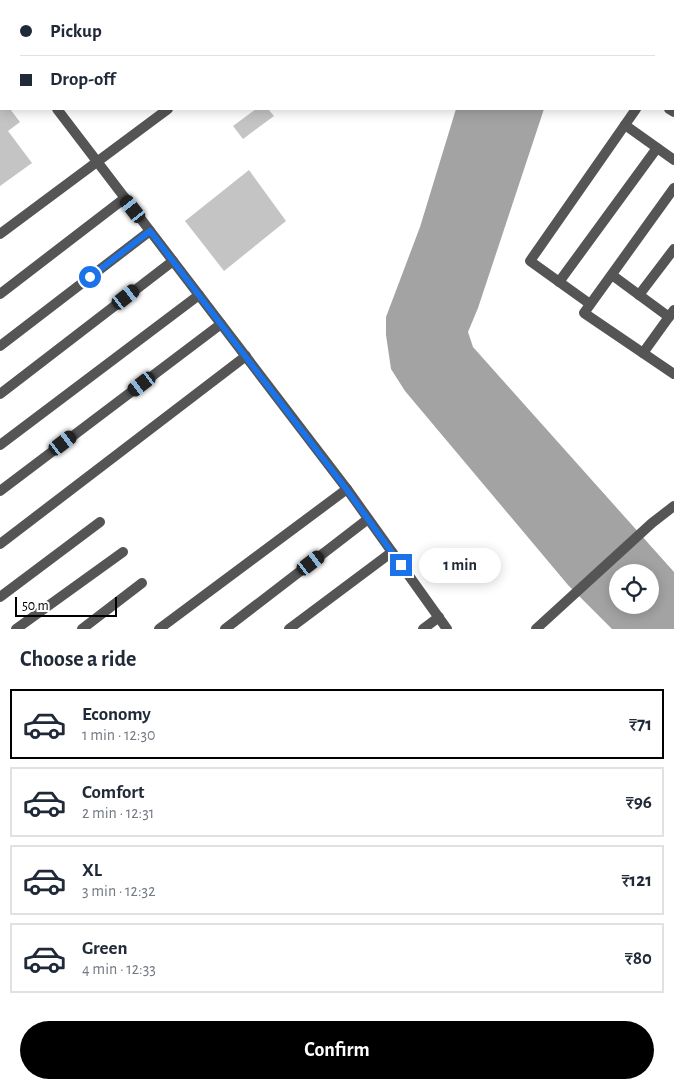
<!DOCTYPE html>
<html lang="en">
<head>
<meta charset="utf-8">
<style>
	:root { --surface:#fff; --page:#f2f2f3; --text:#1f2937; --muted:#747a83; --line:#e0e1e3; --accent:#000 }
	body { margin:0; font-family:"Alegreya Sans",sans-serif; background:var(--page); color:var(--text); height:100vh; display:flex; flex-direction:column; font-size:19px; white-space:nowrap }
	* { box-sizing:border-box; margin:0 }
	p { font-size:16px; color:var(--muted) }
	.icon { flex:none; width:28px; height:28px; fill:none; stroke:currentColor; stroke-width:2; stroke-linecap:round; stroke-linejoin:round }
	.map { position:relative; height:629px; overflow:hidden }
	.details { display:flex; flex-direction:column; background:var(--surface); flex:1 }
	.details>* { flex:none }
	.banner { position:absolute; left:0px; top:0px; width:675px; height:110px; box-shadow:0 2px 12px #0003; display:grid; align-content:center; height:110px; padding:0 20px; background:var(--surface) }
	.controls { position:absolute; left:609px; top:564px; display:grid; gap:10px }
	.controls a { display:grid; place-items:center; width:50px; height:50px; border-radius:50%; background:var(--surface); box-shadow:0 2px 12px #0003; font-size:25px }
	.scale { position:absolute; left:15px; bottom:12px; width:102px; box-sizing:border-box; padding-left:5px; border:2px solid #000; border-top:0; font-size:14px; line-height:18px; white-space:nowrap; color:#000; -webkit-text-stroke:4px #fff; paint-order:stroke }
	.end { position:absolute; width:22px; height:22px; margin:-11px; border:6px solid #1a73e8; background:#fff; box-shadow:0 0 0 2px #fff }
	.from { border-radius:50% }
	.bubble { position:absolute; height:35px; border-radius:18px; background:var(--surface); box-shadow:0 2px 12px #0003; font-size:16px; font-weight:600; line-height:35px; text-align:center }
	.car { position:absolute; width:15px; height:30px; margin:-15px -8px; border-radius:6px; box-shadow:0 0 4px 1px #0007; background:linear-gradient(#222 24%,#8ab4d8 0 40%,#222 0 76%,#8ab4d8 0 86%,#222 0) }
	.banner b { display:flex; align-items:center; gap:18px; height:48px; font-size:19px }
	.banner b+b { border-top:1px solid var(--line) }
	.banner i { width:12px; height:12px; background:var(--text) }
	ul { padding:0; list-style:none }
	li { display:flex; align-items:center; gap:15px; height:70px; margin:0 10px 8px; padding:0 10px; border:2px solid var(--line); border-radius:0px }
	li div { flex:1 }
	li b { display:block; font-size:19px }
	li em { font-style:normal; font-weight:600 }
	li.on { border-color:var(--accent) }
	li>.icon { width:45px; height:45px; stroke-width:1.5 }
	h2 { padding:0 20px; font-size:22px; line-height:60px }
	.action { display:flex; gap:10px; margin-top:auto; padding:10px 20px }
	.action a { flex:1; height:58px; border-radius:30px; background:var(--accent); color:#fff; font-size:20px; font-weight:600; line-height:58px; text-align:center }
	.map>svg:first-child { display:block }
	.water { fill:#a3a3a3; fill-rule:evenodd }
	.building { fill:#c4c4c4 }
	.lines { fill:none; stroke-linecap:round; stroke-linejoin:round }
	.minor { stroke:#555; stroke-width:10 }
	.route { stroke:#1a73e8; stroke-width:6 }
</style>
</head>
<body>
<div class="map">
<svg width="674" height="629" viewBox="0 0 674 629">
	<rect width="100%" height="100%" fill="#fff"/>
	<!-- water -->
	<path class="water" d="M456,109H544L478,308L468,332L473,347L674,572V629H612L568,585L405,391L391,369L386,335V317L420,227ZM618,572H650V605H618Z"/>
	<!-- building -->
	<g class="building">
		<polygon points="0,109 10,109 20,122 8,131 32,163 0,186"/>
		<polygon points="256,109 268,109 274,116 243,139 233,126"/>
		<polygon points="249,170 286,221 224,271 185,221"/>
	</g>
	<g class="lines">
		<!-- minor -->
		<g class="minor">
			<polyline points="78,0 79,1"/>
			<polyline points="95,1 97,0"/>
			<polyline points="161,1 163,0"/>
			<polyline points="234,1 236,0"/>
			<polyline points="310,1 312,0"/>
			<polyline points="0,34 1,36"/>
			<polyline points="57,109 347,489 447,629"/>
			<polyline points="669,109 674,112"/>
			<polyline points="625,125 674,160"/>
			<polyline points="674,188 584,313 674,374"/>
			<polyline points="0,234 168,109"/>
			<polyline points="612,275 669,317"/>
			<polyline points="559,282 657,148"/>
			<polyline points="0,294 125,198"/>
			<polyline points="639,295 674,249"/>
			<polyline points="590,304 530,261 636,109"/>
			<polyline points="0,346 150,231"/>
			<polyline points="643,353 674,310"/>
			<polyline points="0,394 173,261"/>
			<polyline points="0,445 199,295"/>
			<polyline points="0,491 221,324"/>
			<polyline points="0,544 246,356"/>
			<polyline points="0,597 100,522"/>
			<polyline points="16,629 123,552"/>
			<polyline points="82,629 142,583"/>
			<polyline points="159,629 347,489"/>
			<polyline points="225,629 368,519"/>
			<polyline points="289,629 392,552"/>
			<polyline points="423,629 439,617"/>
			<polyline points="536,629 652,523 674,506"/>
		</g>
	</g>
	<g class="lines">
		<!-- route -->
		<polyline class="route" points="90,277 150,231 347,490 401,565"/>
	</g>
</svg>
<div class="controls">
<a><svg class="icon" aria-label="locate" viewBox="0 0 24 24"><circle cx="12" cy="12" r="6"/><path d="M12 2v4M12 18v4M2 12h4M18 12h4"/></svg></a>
</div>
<div class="scale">50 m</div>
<i class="end from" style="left:90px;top:277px"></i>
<i class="end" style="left:401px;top:565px"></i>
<div class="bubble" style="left:419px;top:548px;width:82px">1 min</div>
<i class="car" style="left:133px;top:209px;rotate:322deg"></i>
<i class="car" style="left:126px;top:297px;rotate:52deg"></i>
<i class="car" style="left:142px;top:384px;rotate:233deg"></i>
<i class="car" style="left:63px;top:443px;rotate:53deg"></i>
<i class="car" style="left:311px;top:563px;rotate:53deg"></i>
<div class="banner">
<b><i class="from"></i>Pickup</b>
<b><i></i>Drop-off</b>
</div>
</div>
<section class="details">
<h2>Choose a ride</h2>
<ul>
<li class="on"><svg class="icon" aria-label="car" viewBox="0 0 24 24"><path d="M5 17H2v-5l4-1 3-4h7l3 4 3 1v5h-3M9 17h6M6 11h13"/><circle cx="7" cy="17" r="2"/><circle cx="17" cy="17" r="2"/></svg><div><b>Economy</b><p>1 min · 12:30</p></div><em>₹71</em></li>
<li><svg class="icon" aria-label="car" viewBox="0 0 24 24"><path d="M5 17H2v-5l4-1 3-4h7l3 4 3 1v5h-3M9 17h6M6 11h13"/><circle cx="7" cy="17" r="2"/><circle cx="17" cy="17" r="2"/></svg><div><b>Comfort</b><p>2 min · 12:31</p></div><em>₹96</em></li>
<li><svg class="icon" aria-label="car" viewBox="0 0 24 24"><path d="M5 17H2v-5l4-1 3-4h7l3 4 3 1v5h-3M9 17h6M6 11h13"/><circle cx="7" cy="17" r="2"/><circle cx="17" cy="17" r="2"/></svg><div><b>XL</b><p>3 min · 12:32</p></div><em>₹121</em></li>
<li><svg class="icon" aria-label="car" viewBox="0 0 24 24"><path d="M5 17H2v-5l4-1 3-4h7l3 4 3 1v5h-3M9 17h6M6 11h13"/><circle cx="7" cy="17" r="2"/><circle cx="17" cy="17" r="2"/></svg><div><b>Green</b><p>4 min · 12:33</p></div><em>₹80</em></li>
</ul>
<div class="action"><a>Confirm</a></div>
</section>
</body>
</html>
